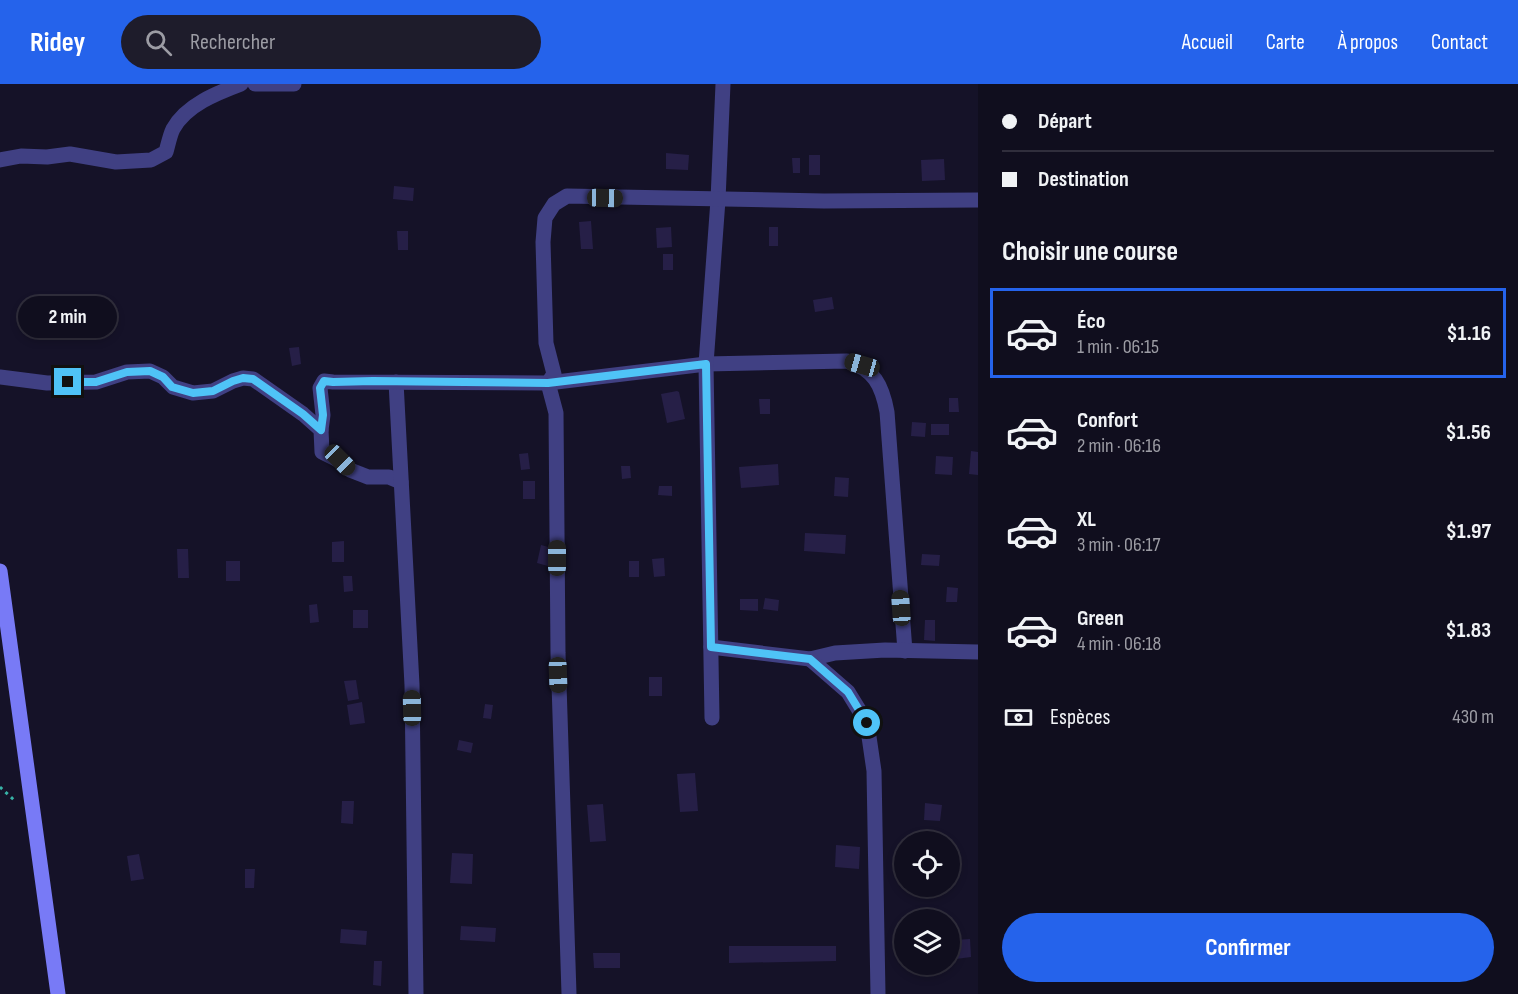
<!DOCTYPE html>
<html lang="fr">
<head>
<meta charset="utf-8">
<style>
	:root { --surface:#100e1e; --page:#1e1c2b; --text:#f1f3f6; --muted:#9c9ca4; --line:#302e3c; --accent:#2563eb }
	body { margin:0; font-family:"Sofia Sans Condensed",sans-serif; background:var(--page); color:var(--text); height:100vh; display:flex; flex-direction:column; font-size:22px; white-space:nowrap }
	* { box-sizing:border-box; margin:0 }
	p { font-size:20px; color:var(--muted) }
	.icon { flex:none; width:33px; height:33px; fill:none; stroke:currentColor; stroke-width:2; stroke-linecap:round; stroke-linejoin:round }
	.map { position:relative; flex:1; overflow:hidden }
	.drawer { display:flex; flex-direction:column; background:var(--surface); width:540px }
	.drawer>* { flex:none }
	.guide { display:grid; align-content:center; height:132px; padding:0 24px; background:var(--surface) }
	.buttons { position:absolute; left:894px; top:747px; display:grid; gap:12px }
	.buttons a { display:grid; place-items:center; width:66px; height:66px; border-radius:50%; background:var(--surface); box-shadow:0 3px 9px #0003,0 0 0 2px var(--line); font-size:30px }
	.end { position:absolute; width:27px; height:27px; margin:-14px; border:8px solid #4fc3f7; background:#111; box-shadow:0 0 0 3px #111 }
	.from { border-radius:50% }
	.bubble { position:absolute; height:42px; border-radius:21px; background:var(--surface); box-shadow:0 3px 9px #0003,0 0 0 2px var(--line); font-size:20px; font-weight:700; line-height:42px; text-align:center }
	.car { position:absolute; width:18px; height:36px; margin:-18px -9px; border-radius:8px; box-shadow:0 0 4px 2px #0007; background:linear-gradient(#222 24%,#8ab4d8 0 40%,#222 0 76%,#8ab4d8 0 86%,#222 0) }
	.guide b { display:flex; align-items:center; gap:21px; height:57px; font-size:22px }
	.guide b+b { border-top:2px solid var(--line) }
	.guide i { width:15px; height:15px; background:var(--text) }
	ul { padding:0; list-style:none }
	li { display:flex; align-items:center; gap:18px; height:90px; margin:0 12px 9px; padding:0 12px; border:3px solid transparent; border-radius:0px }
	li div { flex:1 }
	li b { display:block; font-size:22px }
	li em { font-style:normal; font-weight:700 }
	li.on { border-color:var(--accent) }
	li>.icon { width:54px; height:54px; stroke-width:1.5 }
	h2 { padding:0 24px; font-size:27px; line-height:72px }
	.pay { display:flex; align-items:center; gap:15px; height:66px; padding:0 24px; font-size:22px }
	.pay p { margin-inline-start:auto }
	.primary-button { display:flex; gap:12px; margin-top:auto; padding:12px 24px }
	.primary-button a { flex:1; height:69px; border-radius:36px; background:var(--accent); color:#fff; font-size:24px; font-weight:700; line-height:69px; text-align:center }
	header { display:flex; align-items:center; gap:36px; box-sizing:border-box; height:84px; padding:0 30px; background:var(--accent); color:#fff }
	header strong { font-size:28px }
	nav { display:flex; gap:33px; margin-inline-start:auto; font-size:21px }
	.search { width:420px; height:54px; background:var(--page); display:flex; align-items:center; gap:15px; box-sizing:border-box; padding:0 21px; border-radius:33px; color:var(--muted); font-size:22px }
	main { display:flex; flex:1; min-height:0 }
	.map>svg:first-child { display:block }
	.building { fill:#261f47 }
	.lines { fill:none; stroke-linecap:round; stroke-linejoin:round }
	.path { stroke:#38b3a7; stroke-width:3; stroke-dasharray:3 4.5; stroke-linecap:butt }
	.street { stroke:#404083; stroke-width:15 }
	.secondary { stroke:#787af6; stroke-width:15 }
	.route { stroke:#4fc3f7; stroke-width:8 }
</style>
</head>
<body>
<header>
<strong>Ridey</strong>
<div class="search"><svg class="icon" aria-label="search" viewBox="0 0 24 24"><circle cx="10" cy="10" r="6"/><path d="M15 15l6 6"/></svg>Rechercher</div>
<nav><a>Accueil</a><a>Carte</a><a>À propos</a><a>Contact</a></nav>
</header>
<main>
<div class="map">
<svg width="978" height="910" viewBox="0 0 978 910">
	<rect width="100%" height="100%" fill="#151228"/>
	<!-- building -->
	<g class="building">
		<polygon points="666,69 689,71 688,86 666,85"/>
		<rect x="809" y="71" width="11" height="20"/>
		<polygon points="792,74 800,74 800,89 793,89"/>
		<polygon points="944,75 945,96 922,97 921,76"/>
		<polygon points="394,102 414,104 413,117 393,115"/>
		<polygon points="591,137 593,165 581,165 579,138"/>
		<polygon points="671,143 672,163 657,164 656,144"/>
		<rect x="769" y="143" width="9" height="19"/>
		<polygon points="397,147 408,147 408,166 398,166"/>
		<rect x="663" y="170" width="10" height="16"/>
		<polygon points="832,213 834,225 815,228 813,216"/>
		<polygon points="299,263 301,280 292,282 289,264"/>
		<polygon points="677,307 679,308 685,335 667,339 661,310"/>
		<polygon points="949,314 958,314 959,328 949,328"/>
		<polygon points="759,315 770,315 770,330 760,330"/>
		<polygon points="912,338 926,339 925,353 911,352"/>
		<rect x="931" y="340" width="18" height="11"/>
		<polygon points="971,367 978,368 978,391 969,390"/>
		<polygon points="528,369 530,385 521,386 519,370"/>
		<polygon points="936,372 953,373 952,391 935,390"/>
		<polygon points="778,380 779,401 741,404 739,383"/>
		<polygon points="621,382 630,382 631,394 622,395"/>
		<polygon points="835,393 849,394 848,413 834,412"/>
		<rect x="523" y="397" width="12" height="18"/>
		<polygon points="659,402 672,402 672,412 658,411"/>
		<polygon points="805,449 846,451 845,470 804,467"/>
		<polygon points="344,457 344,478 332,478 332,458"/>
		<polygon points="541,461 552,464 548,482 537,479"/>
		<polygon points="177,465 188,465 189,494 178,494"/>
		<polygon points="922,470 940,471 939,482 921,481"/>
		<polygon points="664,474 665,492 654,493 652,475"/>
		<rect x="226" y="477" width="14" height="20"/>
		<rect x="629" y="477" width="10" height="16"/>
		<polygon points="343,492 352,492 353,507 344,508"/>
		<polygon points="947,503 958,504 957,518 946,518"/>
		<polygon points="765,514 779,516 778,527 763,525"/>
		<polygon points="740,515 758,515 758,527 740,526"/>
		<polygon points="317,520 319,538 310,539 309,521"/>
		<rect x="353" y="526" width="15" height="18"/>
		<polygon points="925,536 935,536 935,557 924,556"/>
		<rect x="649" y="593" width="13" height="19"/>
		<polygon points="356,596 359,615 348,617 344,597"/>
		<polygon points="362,618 365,639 350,641 347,621"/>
		<polygon points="485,620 493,621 491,635 483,634"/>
		<polygon points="459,656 473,659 471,669 457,666"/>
		<polygon points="695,689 698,727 680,728 677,690"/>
		<polygon points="342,717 354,717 353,740 341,739"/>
		<polygon points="925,719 942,721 940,737 924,736"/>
		<polygon points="603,720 606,757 590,758 587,721"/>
		<polygon points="836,761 860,763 859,785 835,783"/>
		<polygon points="452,769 473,770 472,800 450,799"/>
		<polygon points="139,770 144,795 131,797 127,772"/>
		<polygon points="245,785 255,785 254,804 245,804"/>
		<polygon points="461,842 496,844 495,858 460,856"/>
		<polygon points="341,845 367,847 366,861 340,859"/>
		<polygon points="970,855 971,873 956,875 955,856"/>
		<polygon points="729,862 836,862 836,877 729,879"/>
		<polygon points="593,869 620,869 620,884 594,884"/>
		<polygon points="374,877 382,877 381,902 373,901"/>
	</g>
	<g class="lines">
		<!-- path -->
		<polyline class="path" points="0,703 14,716"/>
		<!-- street -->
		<g class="street">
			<polyline points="255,0 294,0"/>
			<path d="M0,76L21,72L47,73L70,70L116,78L151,76L166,68C168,61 170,51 173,45C186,21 217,9 241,0"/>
			<polyline points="0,293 47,299 96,298 127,288 150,287 163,293 173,303 193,309 213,307 233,297 243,294 253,295 303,330 321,346 322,368 340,377 350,386 368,393 389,393 401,398"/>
			<polyline points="396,298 412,601 416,910"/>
			<path d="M321,346L323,331L320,304L324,297L333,298L548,299L706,280L847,277C874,285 882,301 887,328L905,567"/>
			<polyline points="711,563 810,575 835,569 885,566 978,568"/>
			<polyline points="810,575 848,608 867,639 874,687 878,910"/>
			<polyline points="712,634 706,280 718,116 723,0"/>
			<polyline points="569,910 558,569 556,329 548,299 554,290 546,259 543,158 545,134 554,120 567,112 824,117 978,116"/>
		</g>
		<!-- secondary -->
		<polyline class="secondary" points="0,487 58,910"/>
	</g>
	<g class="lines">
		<!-- route -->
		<polyline class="route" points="68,298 96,298 127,288 150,287 163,293 172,303 193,309 213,307 233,297 243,294 253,295 303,330 321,346 323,331 320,304 324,297 333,298 373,297 548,299 706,280 711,563 810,575 848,608 867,639"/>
	</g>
</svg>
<div class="buttons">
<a><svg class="icon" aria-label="locate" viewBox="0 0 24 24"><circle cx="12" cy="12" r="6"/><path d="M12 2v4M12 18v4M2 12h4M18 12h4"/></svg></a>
<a><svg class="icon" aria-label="layers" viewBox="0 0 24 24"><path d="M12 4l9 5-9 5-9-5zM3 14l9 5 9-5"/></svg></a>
</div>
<i class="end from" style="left:867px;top:639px"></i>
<i class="end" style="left:68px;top:298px"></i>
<div class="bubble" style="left:18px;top:212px;width:99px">2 min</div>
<i class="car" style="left:605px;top:114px;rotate:91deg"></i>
<i class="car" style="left:862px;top:281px;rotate:286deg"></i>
<i class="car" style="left:340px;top:376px;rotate:135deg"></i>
<i class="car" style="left:557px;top:474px;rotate:0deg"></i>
<i class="car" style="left:901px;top:524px;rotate:356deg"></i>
<i class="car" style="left:558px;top:591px;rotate:178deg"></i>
<i class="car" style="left:412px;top:624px;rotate:359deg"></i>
</div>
<section class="drawer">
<div class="guide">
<b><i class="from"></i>Départ</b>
<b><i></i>Destination</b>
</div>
<h2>Choisir une course</h2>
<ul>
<li class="on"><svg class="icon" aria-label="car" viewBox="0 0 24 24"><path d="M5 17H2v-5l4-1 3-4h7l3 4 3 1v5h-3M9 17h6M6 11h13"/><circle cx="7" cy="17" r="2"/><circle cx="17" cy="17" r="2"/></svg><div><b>Éco</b><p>1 min · 06:15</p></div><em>$1.16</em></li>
<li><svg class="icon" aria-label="car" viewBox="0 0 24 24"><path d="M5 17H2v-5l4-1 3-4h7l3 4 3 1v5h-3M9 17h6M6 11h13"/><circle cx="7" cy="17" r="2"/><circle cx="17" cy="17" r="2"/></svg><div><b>Confort</b><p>2 min · 06:16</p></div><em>$1.56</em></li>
<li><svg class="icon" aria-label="car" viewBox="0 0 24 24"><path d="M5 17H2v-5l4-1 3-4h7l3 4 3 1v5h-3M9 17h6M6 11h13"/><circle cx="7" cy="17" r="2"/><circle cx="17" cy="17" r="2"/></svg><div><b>XL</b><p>3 min · 06:17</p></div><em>$1.97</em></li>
<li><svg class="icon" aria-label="car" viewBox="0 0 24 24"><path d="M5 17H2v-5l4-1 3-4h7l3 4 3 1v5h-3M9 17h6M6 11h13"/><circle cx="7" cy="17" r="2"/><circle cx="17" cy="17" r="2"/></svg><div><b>Green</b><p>4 min · 06:18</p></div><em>$1.83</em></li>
</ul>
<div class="pay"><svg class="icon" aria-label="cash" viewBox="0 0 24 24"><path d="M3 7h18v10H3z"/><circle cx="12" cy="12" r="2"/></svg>Espèces<p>430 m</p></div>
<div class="primary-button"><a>Confirmer</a></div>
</section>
</main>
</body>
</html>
